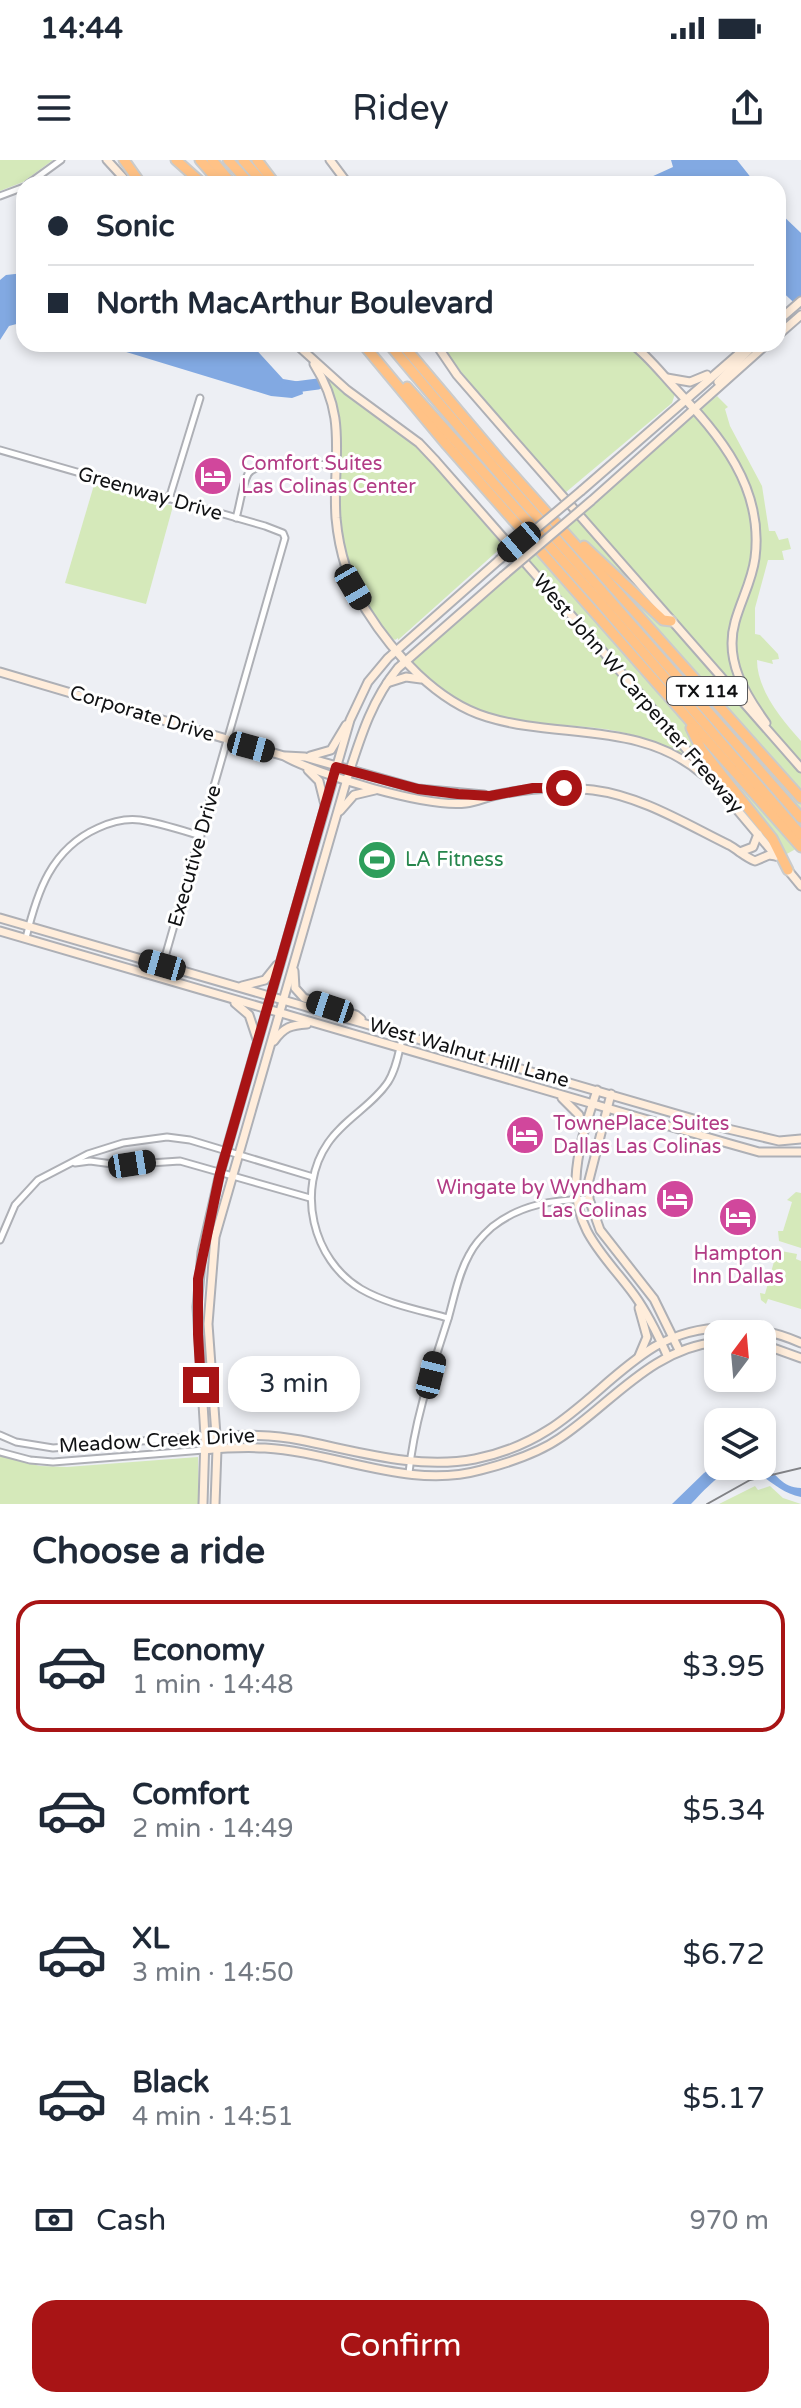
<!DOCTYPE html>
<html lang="en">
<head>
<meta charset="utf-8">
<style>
	:root { --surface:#fff; --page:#f6f6f7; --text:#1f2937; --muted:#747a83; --line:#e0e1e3; --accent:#a81415 }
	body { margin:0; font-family:"Varela Round",sans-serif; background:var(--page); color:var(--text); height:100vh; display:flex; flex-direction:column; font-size:30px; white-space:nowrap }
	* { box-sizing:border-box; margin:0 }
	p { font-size:26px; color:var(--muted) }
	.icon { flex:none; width:44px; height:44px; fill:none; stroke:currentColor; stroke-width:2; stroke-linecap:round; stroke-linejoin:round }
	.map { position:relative; height:1344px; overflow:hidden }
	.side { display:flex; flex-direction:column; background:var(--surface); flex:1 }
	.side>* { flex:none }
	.banner { position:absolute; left:16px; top:16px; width:770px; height:176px; border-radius:24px; box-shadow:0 4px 12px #0003; display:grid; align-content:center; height:176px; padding:0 32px; background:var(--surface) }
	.needle { width:52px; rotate:16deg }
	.fabs { position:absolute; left:704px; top:1160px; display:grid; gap:16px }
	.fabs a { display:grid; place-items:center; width:72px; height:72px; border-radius:16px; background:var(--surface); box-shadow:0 4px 12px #0003; font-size:40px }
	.end { position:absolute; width:36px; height:36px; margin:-18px; border:10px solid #a81415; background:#fff; box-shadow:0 0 0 4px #fff }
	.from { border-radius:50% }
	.bubble { position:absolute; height:56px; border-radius:24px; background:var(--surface); box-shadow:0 4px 12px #0003; font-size:26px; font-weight:600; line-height:56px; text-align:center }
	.car { position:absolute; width:24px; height:48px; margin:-24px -12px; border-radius:10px; box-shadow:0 0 6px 2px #0007; background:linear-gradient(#222 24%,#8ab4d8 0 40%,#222 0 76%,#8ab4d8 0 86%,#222 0) }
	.banner b { display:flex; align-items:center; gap:28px; height:76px; font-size:30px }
	.banner b+b { border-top:2px solid var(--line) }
	.banner i { width:20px; height:20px; background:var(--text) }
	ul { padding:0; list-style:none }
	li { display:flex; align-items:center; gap:24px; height:132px; margin:0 16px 12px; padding:0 16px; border:4px solid transparent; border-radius:24px }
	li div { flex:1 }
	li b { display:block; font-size:30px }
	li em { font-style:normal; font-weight:600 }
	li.active { border-color:var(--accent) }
	li>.icon { width:72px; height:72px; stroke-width:1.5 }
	h2 { padding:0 32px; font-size:36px; line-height:96px }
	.pay { display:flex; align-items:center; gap:20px; height:88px; padding:0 32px; font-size:30px }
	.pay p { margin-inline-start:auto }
	.button { display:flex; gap:16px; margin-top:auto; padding:16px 32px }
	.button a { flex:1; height:92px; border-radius:24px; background:var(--accent); color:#fff; font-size:32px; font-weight:600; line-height:92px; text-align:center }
	.status { display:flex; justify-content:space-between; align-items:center; height:56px; padding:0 40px; background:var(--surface); direction:ltr }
	.status svg { height:22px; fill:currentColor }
	header { display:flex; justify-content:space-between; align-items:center; height:104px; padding:0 32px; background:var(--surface); font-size:36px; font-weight:600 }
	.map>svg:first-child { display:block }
	.green { fill:#d5e9ba }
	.water { fill:#82a9e2 }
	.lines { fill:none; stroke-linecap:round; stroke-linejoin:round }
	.stream { stroke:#82a9e2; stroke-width:2 }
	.river { stroke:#82a9e2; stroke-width:11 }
	.street-casing { stroke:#aeb0b6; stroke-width:9 }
	.secondary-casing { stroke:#aeb0b6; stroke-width:11 }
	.highway-casing { stroke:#cacbcb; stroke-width:13 }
	.street { stroke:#fff; stroke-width:5 }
	.secondary { stroke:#ffeddb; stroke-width:7 }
	.highway { stroke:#ffc286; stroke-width:9 }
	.tram { stroke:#828387; stroke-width:2 }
	.secondary-bridge-casing { stroke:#aeb0b6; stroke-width:11; stroke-linecap:butt }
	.secondary-bridge { stroke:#ffeddb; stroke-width:7 }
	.route { stroke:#a81415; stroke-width:10 }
	.labels { text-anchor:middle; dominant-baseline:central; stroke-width:6; stroke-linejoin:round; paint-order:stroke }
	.shield { fill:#fff; stroke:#58585a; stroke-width:2 }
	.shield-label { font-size:18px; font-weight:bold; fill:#101113 }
	.hotel-label { font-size:20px; fill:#b23c85; stroke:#fff; text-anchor:start }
	.street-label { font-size:20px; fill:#101113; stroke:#fff }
	.leisure-label { font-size:20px; fill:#27864d; stroke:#fff; text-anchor:start }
</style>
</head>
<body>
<div class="status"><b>14:44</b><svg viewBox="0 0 49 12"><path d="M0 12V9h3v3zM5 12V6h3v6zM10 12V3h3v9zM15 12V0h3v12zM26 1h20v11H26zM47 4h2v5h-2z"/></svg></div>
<header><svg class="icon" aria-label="menu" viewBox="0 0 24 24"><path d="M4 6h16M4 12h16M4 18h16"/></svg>Ridey<svg class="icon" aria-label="share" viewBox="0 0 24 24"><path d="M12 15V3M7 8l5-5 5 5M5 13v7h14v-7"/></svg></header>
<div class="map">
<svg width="801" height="1344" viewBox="0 0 801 1344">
	<rect width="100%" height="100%" fill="#edeff4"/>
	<!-- green -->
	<g class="green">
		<polygon points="0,0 53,0 23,22 0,31"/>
		<polygon points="440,184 627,184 648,203 675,234 672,243 565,333 476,231"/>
		<path d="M327,218L423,291L503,386L398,480V478L395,480L392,478C365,445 345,410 340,367C335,330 344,291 339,254C337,242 332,230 327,218Z"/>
		<path d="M717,236L728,247L725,249L730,266L762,326L769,371H775L779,380L788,378L791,389L782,391L784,400H768L755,448V474L760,475L778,494L779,499L772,500L773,504L757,500C757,530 782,560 801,581V686L785,695C746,652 705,604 651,581C587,555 513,576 449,538C434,530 421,512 409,500Z"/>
		<polygon points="94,325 173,346 146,444 65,423"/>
		<polygon points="796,1032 801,1033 801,1088 779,1081 778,1071 783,1071 792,1042 787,1040"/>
		<polygon points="776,1090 797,1094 796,1099 801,1101 801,1149 768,1139 766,1144 761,1140 760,1133 765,1134 775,1098 771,1096"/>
		<polygon points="0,1296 40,1306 67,1307 198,1297 199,1344 0,1344"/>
		<polygon points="755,1326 758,1330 770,1326 783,1338 801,1344 719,1344"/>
	</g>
	<!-- water -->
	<g class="water">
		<polygon points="671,0 737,0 756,24 458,24 628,20 651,17 673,7"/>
		<polygon points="778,51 801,73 801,149 778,128"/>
		<polygon points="24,113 24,162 9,166 0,180 0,120 6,115"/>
		<polygon points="100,184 251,184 283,219 301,222 303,234 292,238 271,236"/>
		<path d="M762,1303C776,1313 782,1328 801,1328V1337C782,1333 772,1322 756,1312C731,1297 707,1328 691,1344H672L704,1313L718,1304L762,1306Z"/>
	</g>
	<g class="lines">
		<!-- stream -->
		<polyline class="stream" points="448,190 462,184"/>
		<!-- river -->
		<polyline class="river" points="287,228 318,224"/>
		<!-- street casing -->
		<g class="street-casing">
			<g id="street">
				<polyline points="28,24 61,0"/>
				<polyline points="0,36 24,27"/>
				<polyline points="0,290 265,366 283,373 285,378 159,818"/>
				<polyline points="169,339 200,238"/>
				<path d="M236,358C240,345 242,325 248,314C258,298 318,305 336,305"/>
				<path d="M26,778C37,732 51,689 98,668C111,662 125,658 140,660C160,663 181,670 201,676"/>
				<path d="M403,875C399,890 397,908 388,922C372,946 344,959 328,983C296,1029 312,1100 361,1129C387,1144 419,1150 448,1158"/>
				<polyline points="75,1003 90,1001 120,1005 180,1001 310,1038"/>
				<polyline points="0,1080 15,1045 38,1020 88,994 123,983 167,977 190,980 313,1017"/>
				<polyline points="0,1275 16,1282 53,1288 205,1276"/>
				<polyline points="0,1292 30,1300 53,1302 204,1290"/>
				<path d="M409,1313C414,1261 432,1209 448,1159C454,1138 458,1115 469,1095C474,1085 483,1075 492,1067C521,1044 553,1040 589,1039"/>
			</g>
		</g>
		<!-- secondary casing -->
		<g class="secondary-casing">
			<g id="secondary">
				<polyline points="107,0 129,24"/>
				<polyline points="330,0 348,24"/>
				<polyline points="778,161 801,141"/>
				<polyline points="778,175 801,155"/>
				<polyline points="296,184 347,230 419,283 436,301 634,527 776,696"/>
				<polyline points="436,184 457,215 510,276 801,608"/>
				<path d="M632,184C648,196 661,213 675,228C720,276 764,327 755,398C752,421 741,440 735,462C724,500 745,534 766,563"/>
				<path d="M314,204C349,259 332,298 336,358C339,391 348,422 366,450C393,493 437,542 487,557C558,579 642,561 702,614"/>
				<polyline points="667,218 690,222 707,215"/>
				<polyline points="718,222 755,184"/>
				<polyline points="581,331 750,184"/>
				<polyline points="591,341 767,184"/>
				<path d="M0,512L284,596C318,615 427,648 466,643C476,642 486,637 496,635C528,628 560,626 593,630C641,636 686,664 729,685C738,690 745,697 755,701L769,695L776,696"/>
				<polyline points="387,523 406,517 421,519"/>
				<polyline points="286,596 305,597 418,629 484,635"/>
				<polyline points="310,596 331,590 346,565"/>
				<polyline points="308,610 319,621 325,645"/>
				<polyline points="340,651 354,635 375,630"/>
				<polyline points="740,692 753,687 758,674"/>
				<polyline points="787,709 801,726"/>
				<polyline points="0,758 728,969 779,981 801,979"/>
				<polyline points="0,771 727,983 759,992 801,992"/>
				<polyline points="294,811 295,828 304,838 356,855 361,859"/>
				<polyline points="242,826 265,820 277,805"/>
				<polyline points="235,843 249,855 257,879"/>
				<path d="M274,881C284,867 291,865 307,864"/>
				<path d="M597,930C588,958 577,989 576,1019C574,1073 606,1096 635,1136C648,1154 658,1175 667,1195"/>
				<polyline points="611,934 589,1020 589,1039 600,1070 654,1139 679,1190"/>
				<polyline points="562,938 579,955 583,970"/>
				<polyline points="762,1184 801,1198"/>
				<polyline points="639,1196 647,1177 639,1148"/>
				<path d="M215,1276C244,1275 271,1274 300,1280C357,1291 416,1310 475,1299C500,1294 526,1284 548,1270C586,1246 616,1210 654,1187C699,1161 754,1162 801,1183"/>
				<path d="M204,1290C224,1288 245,1287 265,1288C336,1292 409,1330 481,1310C508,1303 537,1294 560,1278C612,1243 652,1188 718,1182"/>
				<polyline points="203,1344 205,1276 197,1147 202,1092 220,1013 350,560 368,522 388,498 499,400"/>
				<path d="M215,1344L217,1289L208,1164L215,1077L347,619C360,579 371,541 398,508L503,416"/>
			</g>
		</g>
		<!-- highway casing -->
		<g class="highway-casing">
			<g id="highway">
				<polyline points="124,0 141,24"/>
				<polyline points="176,0 203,24"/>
				<polyline points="200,0 221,24"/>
				<polyline points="212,0 232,24"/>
				<polyline points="228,0 250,24"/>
				<polyline points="243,0 264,24"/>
				<polyline points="257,0 275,24"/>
				<polyline points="363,184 447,285 801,687"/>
				<path d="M389,184C523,345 664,500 801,658"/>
				<polyline points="402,184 499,299 801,638"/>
				<polyline points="407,227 598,440 801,675"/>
				<polyline points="584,386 663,460 671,461"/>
				<polyline points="691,568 701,589 772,678 788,710"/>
			</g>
		</g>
		<!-- street -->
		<use href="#street" class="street"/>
		<!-- secondary -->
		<use href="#secondary" class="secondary"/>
		<!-- highway -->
		<use href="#highway" class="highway"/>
		<!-- tram -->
		<polyline class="tram" points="707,1344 750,1320 801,1308"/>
		<!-- secondary-bridge casing -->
		<g class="secondary-bridge-casing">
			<g id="secondary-bridge">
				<polyline points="499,400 581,331"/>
				<polyline points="503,416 591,341"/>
			</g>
		</g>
		<!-- secondary-bridge -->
		<use href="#secondary-bridge" class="secondary-bridge"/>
	</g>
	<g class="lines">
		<!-- route -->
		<polyline class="route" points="201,1225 198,1174 198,1119 220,1013 336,607 418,629 458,634 490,636 533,628 564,628"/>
	</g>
	<!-- icons -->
	<defs>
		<g id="hotel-disc" transform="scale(2)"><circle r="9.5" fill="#d1479c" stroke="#fff"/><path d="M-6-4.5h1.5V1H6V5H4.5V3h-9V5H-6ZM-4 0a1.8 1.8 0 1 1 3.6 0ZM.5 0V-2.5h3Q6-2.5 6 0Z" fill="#fff"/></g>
		<g id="stadium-disc" transform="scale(2)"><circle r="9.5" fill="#2e9e5b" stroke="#fff"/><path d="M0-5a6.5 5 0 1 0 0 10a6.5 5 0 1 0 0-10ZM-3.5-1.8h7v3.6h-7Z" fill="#fff"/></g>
	</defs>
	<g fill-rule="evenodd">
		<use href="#hotel-disc" x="213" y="316"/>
		<use href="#stadium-disc" x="377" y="700"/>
		<use href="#hotel-disc" x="525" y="975"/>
		<use href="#hotel-disc" x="675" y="1039"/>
		<use href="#hotel-disc" x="738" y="1057"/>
	</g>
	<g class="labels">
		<!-- shield labels -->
		<rect class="shield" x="667" y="517" width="80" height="28" rx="6"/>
		<g class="shield-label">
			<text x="707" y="531">TX 114</text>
		</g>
		<!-- hotel labels -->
		<g class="hotel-label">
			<text x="241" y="304">Comfort Suites<tspan x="241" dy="23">Las Colinas Center</tspan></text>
			<text x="553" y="964">TownePlace Suites<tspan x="553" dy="23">Dallas Las Colinas</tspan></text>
			<text x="647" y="1028" text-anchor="end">Wingate by Wyndham<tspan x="647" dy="23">Las Colinas</tspan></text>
			<text x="738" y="1094" text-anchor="middle">Hampton<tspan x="738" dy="23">Inn Dallas</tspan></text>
		</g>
		<!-- street labels -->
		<g class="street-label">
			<text transform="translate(150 334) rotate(16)">Greenway Drive</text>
			<text transform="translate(638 534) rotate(49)">West John W Carpenter Freeway</text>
			<text transform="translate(142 554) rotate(17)">Corporate Drive</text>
			<text transform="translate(195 696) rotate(-74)">Executive Drive</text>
			<text transform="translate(469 893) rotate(16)">West Walnut Hill Lane</text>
			<text transform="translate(157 1281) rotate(-3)">Meadow Creek Drive</text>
		</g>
		<!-- leisure labels -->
		<g class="leisure-label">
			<text x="405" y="700">LA Fitness</text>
		</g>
	</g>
</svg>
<div class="fabs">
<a><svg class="needle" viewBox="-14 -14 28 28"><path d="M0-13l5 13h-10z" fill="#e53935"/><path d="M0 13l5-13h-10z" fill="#747a83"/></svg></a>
<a><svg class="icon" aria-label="layers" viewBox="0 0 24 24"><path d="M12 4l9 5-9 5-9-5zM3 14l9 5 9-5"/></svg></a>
</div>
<i class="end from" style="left:564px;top:628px"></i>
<i class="end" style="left:201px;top:1225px"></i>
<div class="bubble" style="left:228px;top:1196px;width:132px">3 min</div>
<i class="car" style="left:519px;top:382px;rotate:230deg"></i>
<i class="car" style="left:353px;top:427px;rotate:150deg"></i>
<i class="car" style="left:251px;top:587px;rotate:105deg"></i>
<i class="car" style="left:162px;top:805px;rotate:286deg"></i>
<i class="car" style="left:330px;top:847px;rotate:288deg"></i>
<i class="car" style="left:132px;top:1004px;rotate:81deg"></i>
<i class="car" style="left:431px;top:1215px;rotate:14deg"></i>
<div class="banner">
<b><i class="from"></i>Sonic</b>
<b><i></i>North MacArthur Boulevard</b>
</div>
</div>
<section class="side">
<h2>Choose a ride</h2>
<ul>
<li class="active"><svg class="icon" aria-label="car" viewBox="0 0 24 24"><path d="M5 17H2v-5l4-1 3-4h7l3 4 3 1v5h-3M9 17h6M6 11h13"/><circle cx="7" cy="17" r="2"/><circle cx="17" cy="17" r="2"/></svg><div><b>Economy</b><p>1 min · 14:48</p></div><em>$3.95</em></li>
<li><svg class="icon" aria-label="car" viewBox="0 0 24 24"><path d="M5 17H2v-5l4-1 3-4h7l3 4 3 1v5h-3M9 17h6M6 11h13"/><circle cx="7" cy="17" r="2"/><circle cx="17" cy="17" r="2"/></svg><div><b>Comfort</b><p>2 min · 14:49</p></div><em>$5.34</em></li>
<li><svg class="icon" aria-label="car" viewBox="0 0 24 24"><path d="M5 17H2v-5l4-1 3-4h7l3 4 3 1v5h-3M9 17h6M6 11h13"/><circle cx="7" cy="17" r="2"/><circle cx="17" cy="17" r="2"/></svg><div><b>XL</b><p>3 min · 14:50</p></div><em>$6.72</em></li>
<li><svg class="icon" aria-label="car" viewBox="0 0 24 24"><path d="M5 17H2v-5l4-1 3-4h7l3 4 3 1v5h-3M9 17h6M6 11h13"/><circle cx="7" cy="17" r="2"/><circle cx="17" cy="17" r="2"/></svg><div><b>Black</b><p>4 min · 14:51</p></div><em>$5.17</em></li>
</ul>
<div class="pay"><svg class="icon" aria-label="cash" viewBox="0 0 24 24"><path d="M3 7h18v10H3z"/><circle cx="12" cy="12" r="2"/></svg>Cash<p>970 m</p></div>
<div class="button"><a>Confirm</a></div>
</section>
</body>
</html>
